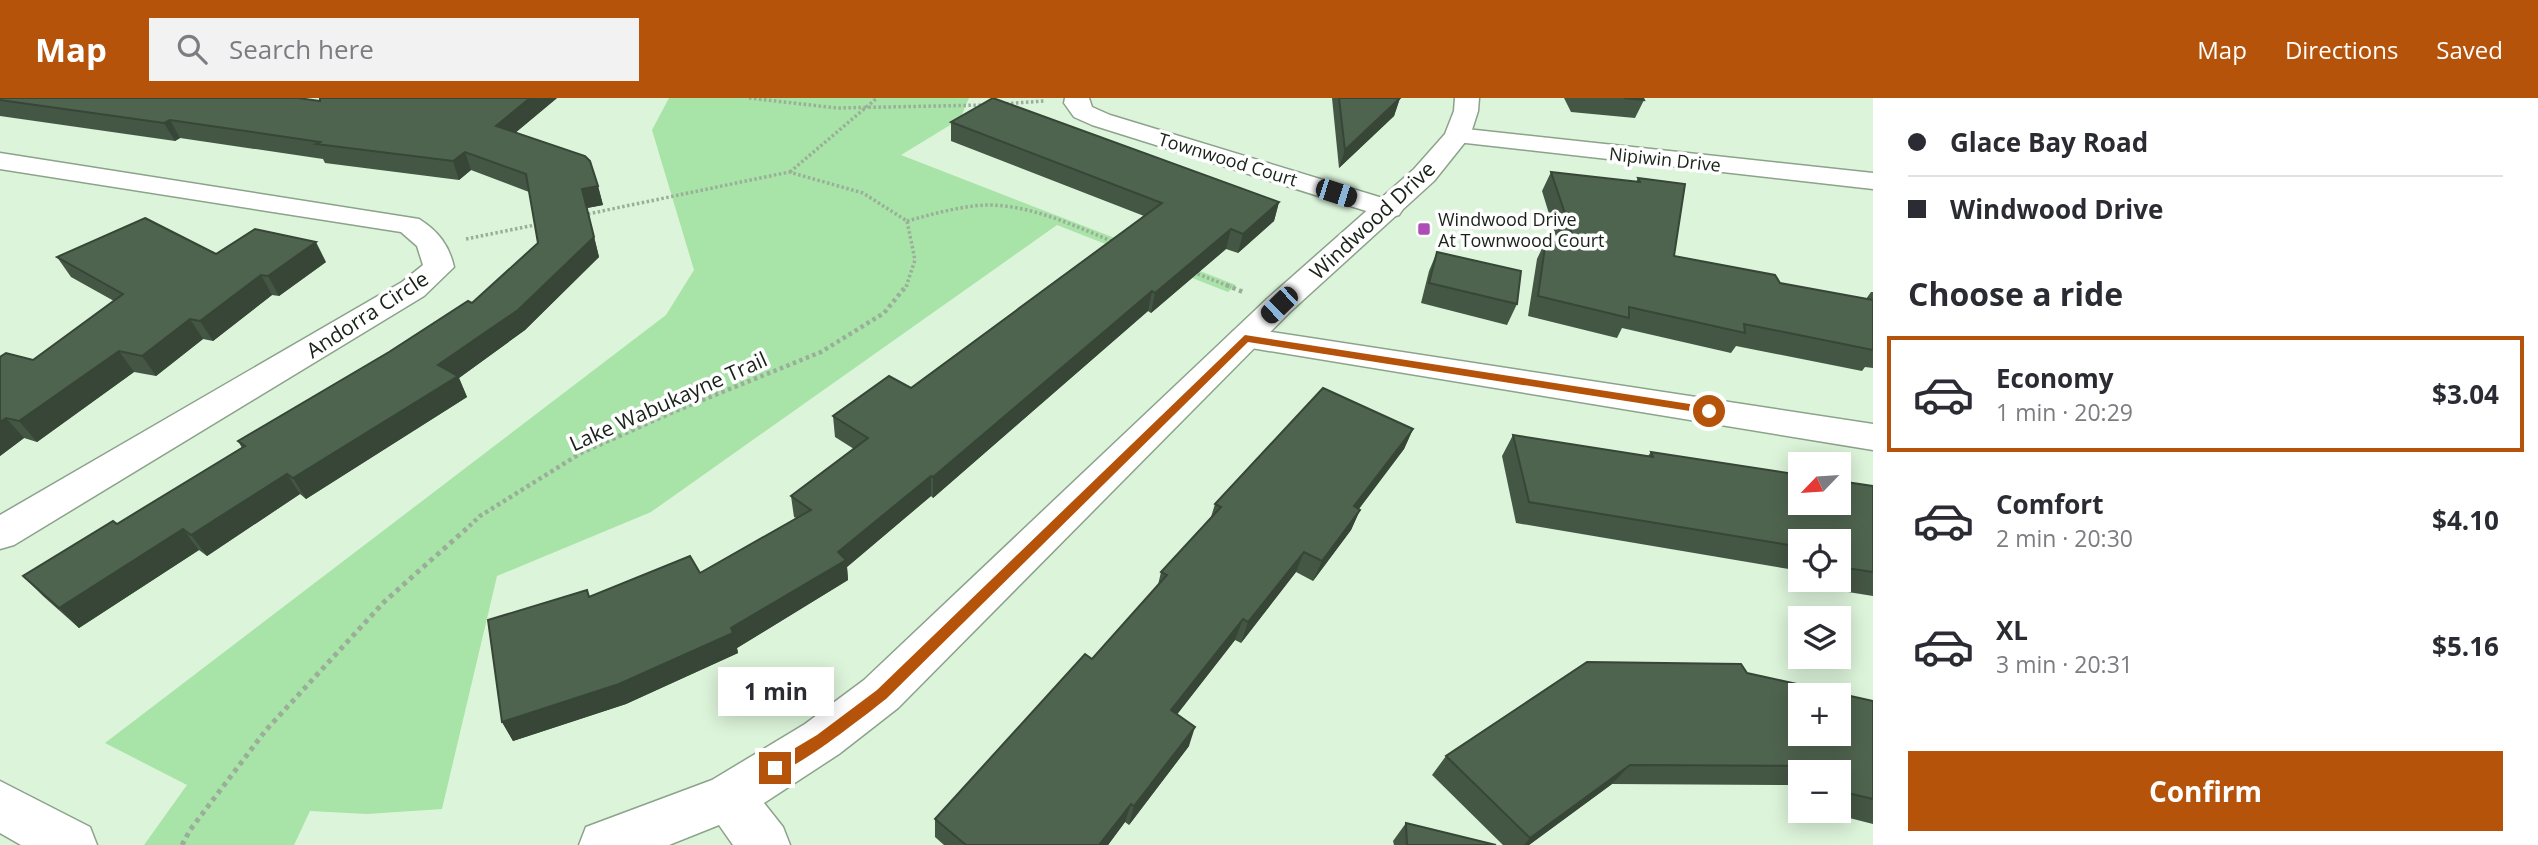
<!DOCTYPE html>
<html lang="en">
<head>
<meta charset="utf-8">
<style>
	:root { --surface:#fff; --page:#f2f2f3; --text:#2b2b33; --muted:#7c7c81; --line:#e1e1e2; --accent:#b45309 }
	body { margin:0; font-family:"Open Sans",sans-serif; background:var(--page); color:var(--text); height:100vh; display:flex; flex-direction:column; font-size:26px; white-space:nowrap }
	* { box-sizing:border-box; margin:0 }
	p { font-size:23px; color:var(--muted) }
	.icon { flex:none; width:38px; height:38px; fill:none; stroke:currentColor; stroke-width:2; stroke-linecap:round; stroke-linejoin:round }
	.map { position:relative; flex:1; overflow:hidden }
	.details { display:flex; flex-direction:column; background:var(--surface); width:665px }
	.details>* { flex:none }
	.hud { display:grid; align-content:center; height:154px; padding:0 35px; background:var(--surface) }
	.needle { width:46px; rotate:245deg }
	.tools { position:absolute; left:1788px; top:354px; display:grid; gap:14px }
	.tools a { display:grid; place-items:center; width:63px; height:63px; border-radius:0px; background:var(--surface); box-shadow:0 4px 18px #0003; font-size:35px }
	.end { position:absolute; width:32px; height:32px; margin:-16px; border:9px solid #b45309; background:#fff; box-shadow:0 0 0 4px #fff }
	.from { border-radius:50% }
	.bubble { position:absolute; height:49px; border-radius:0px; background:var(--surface); box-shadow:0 4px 18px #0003; font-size:23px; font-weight:700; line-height:49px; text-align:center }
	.car { position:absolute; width:21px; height:42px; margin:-21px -10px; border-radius:9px; box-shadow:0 0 5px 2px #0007; background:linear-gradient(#222 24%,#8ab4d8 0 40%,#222 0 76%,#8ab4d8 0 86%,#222 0) }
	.hud b { display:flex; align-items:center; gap:24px; height:66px; font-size:26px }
	.hud b+b { border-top:2px solid var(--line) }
	.hud i { width:18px; height:18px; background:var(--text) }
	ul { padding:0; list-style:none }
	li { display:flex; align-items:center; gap:21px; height:116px; margin:0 14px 10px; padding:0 21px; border:4px solid transparent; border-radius:0px }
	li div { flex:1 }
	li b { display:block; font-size:26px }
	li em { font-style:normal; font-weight:700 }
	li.active { border-color:var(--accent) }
	li>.icon { width:63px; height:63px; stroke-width:1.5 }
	h2 { padding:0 35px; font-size:32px; line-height:84px }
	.action { display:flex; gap:14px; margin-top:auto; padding:14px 35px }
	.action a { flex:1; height:80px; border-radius:0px; background:var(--accent); color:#fff; font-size:28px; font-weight:700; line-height:80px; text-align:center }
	header { display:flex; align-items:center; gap:42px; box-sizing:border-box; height:98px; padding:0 35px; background:var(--accent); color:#fff }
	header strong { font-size:33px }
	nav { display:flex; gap:38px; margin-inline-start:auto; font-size:24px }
	.search { width:490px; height:63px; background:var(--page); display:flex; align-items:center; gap:18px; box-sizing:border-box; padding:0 24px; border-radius:0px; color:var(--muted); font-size:26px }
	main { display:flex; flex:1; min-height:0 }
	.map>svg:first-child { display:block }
	.green { fill:#a8e3a7 }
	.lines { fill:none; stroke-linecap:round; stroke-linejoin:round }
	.minor-casing { stroke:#8ca28b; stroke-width:3 }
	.tertiary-casing { stroke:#8ca28b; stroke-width:3 }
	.path-far2 { stroke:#9bae99; stroke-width:3.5; stroke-dasharray:2.5 2.5; stroke-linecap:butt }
	.path-far1 { stroke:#9bae99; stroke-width:4.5; stroke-dasharray:3.5 3.5; stroke-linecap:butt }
	.path { stroke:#9bae99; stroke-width:5; stroke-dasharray:4.5 4.5; stroke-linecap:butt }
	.minor { fill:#fff; fill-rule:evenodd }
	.tertiary { fill:#fff; fill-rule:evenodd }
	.wall { fill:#445644 }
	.shaded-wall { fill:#374637 }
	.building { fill:#4f644f; stroke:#374637; stroke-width:2; fill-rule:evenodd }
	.route { fill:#b45309 }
	.poi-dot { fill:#ad4db6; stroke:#fff; stroke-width:2.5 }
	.labels { text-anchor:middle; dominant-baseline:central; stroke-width:7; stroke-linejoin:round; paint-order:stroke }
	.far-street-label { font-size:18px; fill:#192219; stroke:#fff }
	.far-poi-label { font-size:18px; fill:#192219; stroke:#fff; text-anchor:start }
	.street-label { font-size:21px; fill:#192219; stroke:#fff }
</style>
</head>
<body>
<header>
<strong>Map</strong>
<div class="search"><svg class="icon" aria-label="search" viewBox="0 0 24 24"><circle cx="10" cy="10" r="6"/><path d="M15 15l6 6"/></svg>Search here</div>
<nav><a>Map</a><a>Directions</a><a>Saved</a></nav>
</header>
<main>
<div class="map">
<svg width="1873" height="747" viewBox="0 0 1873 747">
	<rect width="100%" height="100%" fill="#dcf4da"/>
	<!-- green -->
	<polygon class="green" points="669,0 969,0 960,21 901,57 1236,187 1228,194 1057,127 651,414 497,478 442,711 367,716 310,713 294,747 144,747 187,687 105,645 666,217 694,172 652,32"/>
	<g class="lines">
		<!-- minor casing -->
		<g class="minor-casing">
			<g id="minor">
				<polygon points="1065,0 1089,0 1092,9 1110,17 1399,105 1403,111 1399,117 1389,120 1379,117 1092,27 1074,19 1064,5"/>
				<polygon points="1457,30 1873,75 1873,91 1448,43 1444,38 1448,33"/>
				<path d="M0,55L419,121C438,133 449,147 454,169L424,198L14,447L0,451V417L402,184L423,167L417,148L401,134L0,71Z"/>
				<polygon points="1245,230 1873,326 1873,352 1233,247 1228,240 1233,233"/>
			</g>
		</g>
		<!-- tertiary casing -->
		<g class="tertiary-casing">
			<g id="tertiary">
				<polygon points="1455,0 1479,0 1478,13 1470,38 1434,83 1290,214 898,610 839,656 764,705 783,729 790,747 733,747 719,727 669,747 579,747 586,729 712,682 805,626 864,582 1268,200 1414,71 1445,36 1454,13"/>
				<polygon points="0,683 90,729 97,747 21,747 0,735"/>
			</g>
		</g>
		<!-- path-far2 -->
		<g class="path-far2">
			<polyline points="749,0 837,10 985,7"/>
			<polyline points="1001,6 1044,3"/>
			<polyline points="790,74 877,0"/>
			<polyline points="583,117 789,74 863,95 907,123 915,162 906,189"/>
			<path d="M907,123C933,116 960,108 987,107C1032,107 1075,128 1116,145"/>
			<polyline points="466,141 540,126"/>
			<polyline points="1193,174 1231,189"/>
		</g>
		<!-- path-far1 -->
		<g class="path-far1">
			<polyline points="1226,187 1243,194"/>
			<polyline points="464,433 480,418 581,355 673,314 821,254 884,215 907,187"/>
		</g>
		<!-- path -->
		<polyline class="path" points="182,747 190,732 266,632 384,504 466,431"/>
		<!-- minor -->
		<use href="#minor" class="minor"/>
		<!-- tertiary -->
		<use href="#tertiary" class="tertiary"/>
	</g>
	<!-- wall -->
	<g class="wall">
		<polygon points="0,0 320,3 320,0 557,0 516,34 598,88 603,107 587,110 599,159 525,232 459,280 467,299 306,401 300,396 207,458 199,452 79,530 43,498 23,478 117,426 242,350 238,343 472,205 538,145 529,94 471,72 459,82 325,65 323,61 180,40 175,43 0,18"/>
		<polygon points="1332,0 1400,0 1394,18 1339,70"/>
		<polygon points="1564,0 1643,0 1644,2 1635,20 1571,14"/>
		<polygon points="951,24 1279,104 1274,123 1238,155 1226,151 1151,215 1148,213 933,400 931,398 847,469 848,482 737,550 738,555 626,606 513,643 502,624 590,499 700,475 796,420 794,419 791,398 854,351 835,339 833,318 911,290 1144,118 951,43"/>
		<polygon points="1551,74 1636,84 1638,80 1674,158 1780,185 1866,201 1871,194 1873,194 1873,270 1865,269 1862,273 1736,248 1731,255 1622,230 1617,240 1528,218 1537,161 1546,142 1558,145 1542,93"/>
		<polygon points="1437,154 1517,206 1507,227 1421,205 1429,173"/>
		<polygon points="216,156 326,164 279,198 272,197 213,243 203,241 156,278 134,274 37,344 24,340 0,358 0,259 33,262 114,203 71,179 57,159"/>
		<polygon points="1413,331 1404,351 1359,411 1360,412 1351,432 1313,483 1296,474 1241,545 1235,542 1177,616 1189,648 1129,727 1125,724 1108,747 944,747 935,739 935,721 1092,561 1158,487 1161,474 1211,419 1215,406"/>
		<polygon points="1513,337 1648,358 1651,354 1873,388 1873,498 1817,489 1813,481 1839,481 1839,443 1801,443 1801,473 1516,425 1502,358"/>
		<polygon points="1747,575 1873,603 1873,726 1818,712 1839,712 1839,674 1801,674 1801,687 1612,686 1529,747 1503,747 1432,677 1446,658"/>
		<polygon points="1406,725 1496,747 1394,747 1393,743"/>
	</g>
	<!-- shaded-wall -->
	<g class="shaded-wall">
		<polygon points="530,0 557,0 502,46 496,28"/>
		<polygon points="1400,0 1394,18 1339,70 1345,52"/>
		<polygon points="170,22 180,40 175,43 164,25"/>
		<polygon points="465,54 471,72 459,82 453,63"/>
		<polygon points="598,88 603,107 587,110 599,159 525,232 459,280 467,299 306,401 293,380 438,267 582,91"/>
		<polygon points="1279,104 1274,123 1238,155 1243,136"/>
		<polygon points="1231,131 1226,151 1151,215 1155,195"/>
		<polygon points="316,144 326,164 279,198 268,178"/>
		<polygon points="261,177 272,197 213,243 200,223"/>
		<polygon points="1152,193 1148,213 933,400 933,379"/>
		<polygon points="190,221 203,241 156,278 142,258"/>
		<polygon points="119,253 134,274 37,344 19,323"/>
		<polygon points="6,320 24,340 0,358 0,324"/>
		<polygon points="1413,331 1404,351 1345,429 1354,408"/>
		<polygon points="287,376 300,396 207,458 191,437"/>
		<polygon points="931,378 931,398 847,469 848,482 737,550 738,555 626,606 513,643 502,624 731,530 838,454"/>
		<polygon points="1360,412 1351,432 1313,483 1322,463"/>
		<polygon points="183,431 199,452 79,530 59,510"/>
		<polygon points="1304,454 1296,474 1241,545 1248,524"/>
		<polygon points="1243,521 1235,542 1165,632 1171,612"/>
		<polygon points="1195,629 1189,648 1129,727 1134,708"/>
		<polygon points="1630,667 1612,686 1529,747 1524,747 1530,740"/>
		<polygon points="1131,706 1125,724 1108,747 1099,747"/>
	</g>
	<!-- building -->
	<g class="building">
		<polygon points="0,0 298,0 320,3 320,0 530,0 496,28 585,58 590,63 598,88 582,91 594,139 518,212 438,267 458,278 293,380 287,376 191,437 183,431 59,510 23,478 113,423 117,426 245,348 238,343 389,254 468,203 472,205 538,145 526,76 465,54 453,63 316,46 320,44 170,22 164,25 0,2"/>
		<polygon points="993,0 1279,104 1243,136 1231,131 1155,195 1152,193 933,379 931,378 838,454 846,462 731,530 733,535 619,586 502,624 488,522 587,492 589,499 690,458 700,475 811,412 791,398 868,340 833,318 889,278 911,290 1162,105 951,24"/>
		<polygon points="1339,0 1400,0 1345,52"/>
		<polygon points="1624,0 1643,0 1644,2"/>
		<polygon points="1551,74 1640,84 1638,80 1685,86 1674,158 1775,177 1780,185 1873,202 1873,252 1744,226 1745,235 1629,209 1629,220 1538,198 1546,142 1576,148"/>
		<polygon points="145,120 216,156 255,131 316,144 268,178 261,177 200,223 190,221 142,258 119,253 19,323 6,320 0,324 0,259 6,255 33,262 123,196 57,159"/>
		<polygon points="1437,154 1521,173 1517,206 1429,185"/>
		<polygon points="1323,290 1413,331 1354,408 1360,412 1322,463 1304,454 1248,524 1243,521 1171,612 1195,629 1134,708 1131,706 1099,747 966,747 935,721 1085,556 1092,561 1167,477 1161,474 1221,409 1215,406"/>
		<polygon points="1513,337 1653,359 1651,354 1801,377 1801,404 1839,404 1839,383 1873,388 1873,474 1839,469 1839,443 1801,443 1801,449 1529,404"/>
		<path d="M1587,564L1741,566L1747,575L1873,603V701L1839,693V674H1827L1825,668L1630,667L1530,740L1446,658ZM1801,597H1839V635H1801Z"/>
		<polygon points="1406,725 1496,747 1407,747"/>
	</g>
	<!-- route -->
	<path class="route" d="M1245,237L1709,309L1715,313L1709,316L1248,244L886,601C869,614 786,681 770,675L768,670L770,665L817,637L877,592Z"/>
	<!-- markers -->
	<rect class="poi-dot" x="1417" y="124" width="14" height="14" rx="3.5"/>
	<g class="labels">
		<!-- far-street labels -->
		<g class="far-street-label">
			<text transform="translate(1228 61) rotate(17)">Townwood Court</text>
			<text transform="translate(1665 61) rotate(6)">Nipiwin Drive</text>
		</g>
		<!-- far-poi labels -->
		<g class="far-poi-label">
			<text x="1438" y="121">Windwood Drive<tspan x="1438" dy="21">At Townwood Court</tspan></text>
		</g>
		<!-- street labels -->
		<g class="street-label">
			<text transform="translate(1372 122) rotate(-43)">Windwood Drive</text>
			<text transform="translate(367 216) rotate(-33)">Andorra Circle</text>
			<text transform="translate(668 303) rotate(-24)">Lake Wabukayne Trail</text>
		</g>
	</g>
</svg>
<div class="tools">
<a><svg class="needle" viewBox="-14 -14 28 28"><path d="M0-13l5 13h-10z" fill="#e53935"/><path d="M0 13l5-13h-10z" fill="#7c7c81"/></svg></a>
<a><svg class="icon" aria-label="locate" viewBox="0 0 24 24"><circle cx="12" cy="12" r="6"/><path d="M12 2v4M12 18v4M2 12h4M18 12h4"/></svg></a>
<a><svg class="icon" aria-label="layers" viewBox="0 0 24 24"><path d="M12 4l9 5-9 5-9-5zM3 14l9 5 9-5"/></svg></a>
<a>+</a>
<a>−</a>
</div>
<i class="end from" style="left:1709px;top:313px"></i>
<i class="end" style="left:775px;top:670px"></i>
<div class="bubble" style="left:718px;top:569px;width:116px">1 min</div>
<i class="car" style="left:1336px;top:95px;rotate:108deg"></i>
<i class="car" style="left:1279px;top:207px;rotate:226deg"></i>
</div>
<section class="details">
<div class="hud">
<b><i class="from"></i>Glace Bay Road</b>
<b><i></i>Windwood Drive</b>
</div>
<h2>Choose a ride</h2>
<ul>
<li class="active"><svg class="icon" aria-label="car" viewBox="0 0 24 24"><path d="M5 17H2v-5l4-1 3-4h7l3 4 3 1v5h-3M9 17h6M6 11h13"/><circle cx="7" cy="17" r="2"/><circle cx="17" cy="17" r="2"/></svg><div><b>Economy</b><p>1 min · 20:29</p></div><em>$3.04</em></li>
<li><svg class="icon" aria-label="car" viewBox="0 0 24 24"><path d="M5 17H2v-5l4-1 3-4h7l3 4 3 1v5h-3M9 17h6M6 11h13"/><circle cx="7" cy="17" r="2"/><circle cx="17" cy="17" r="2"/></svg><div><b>Comfort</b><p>2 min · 20:30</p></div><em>$4.10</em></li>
<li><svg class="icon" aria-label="car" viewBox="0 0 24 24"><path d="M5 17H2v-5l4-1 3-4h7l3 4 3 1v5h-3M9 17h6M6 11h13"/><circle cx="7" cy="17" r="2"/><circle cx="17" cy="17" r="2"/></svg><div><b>XL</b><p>3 min · 20:31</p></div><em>$5.16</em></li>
</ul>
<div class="action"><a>Confirm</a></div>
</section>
</main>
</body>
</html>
